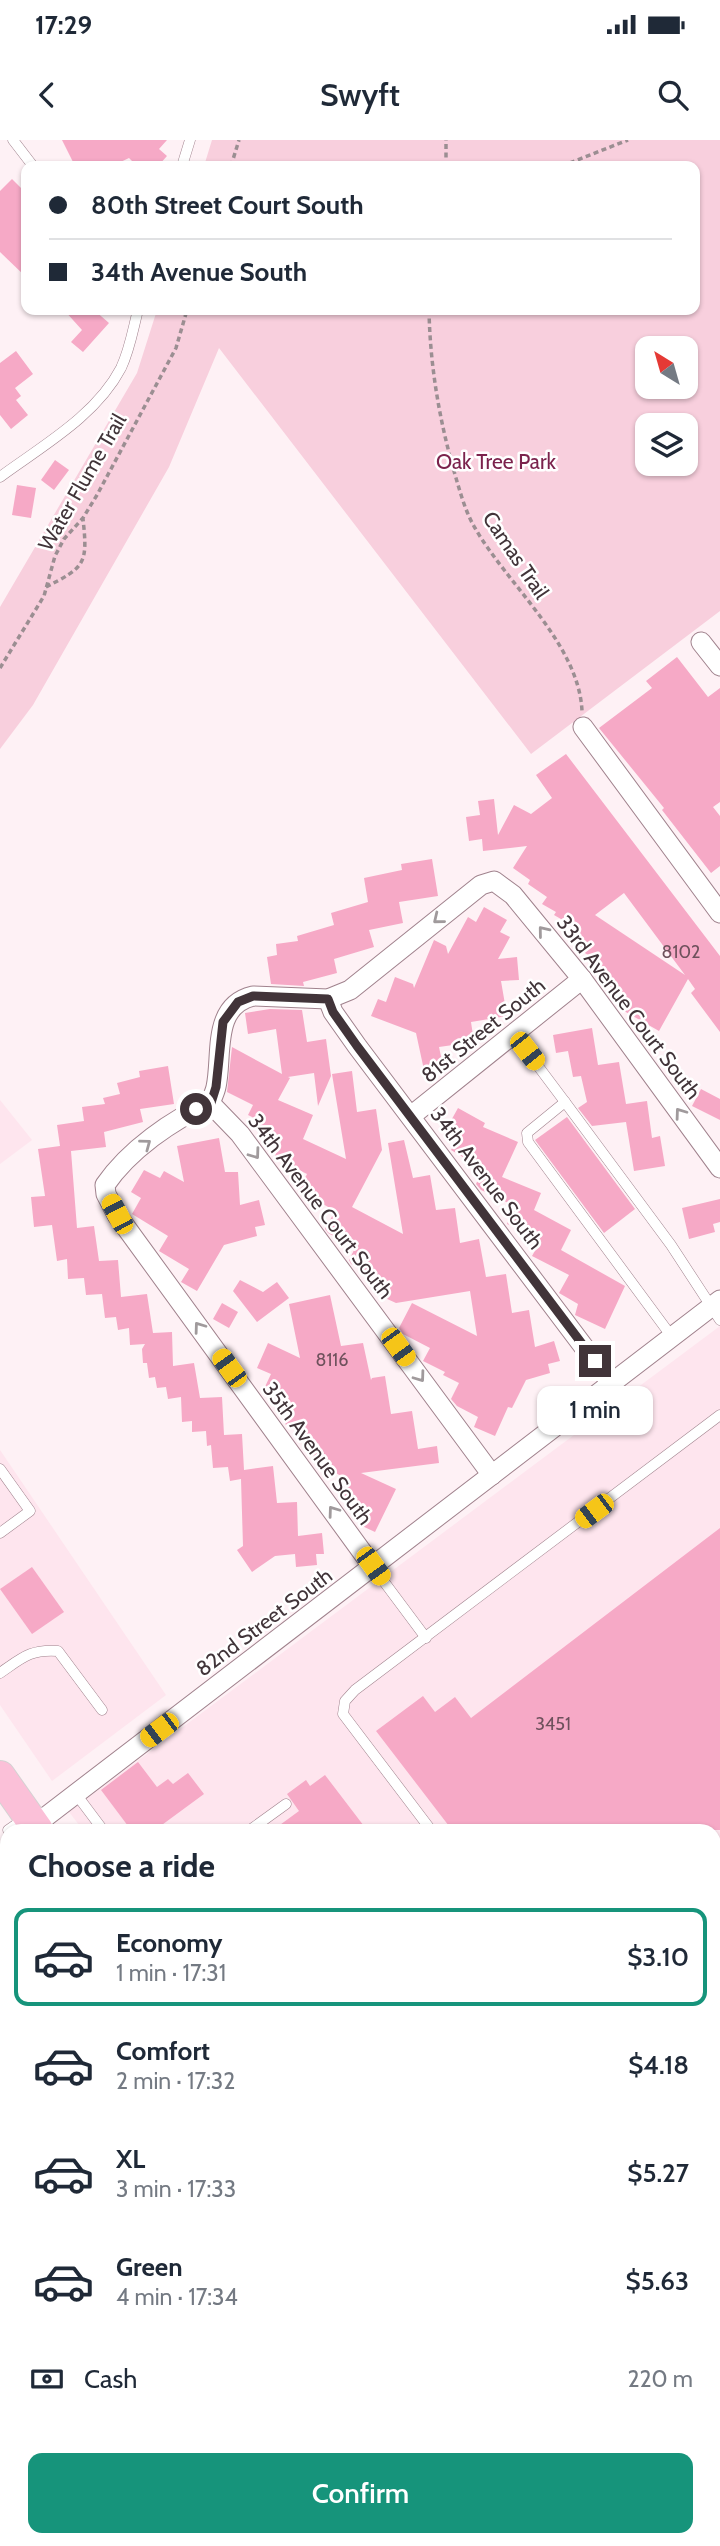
<!DOCTYPE html>
<html lang="en">
<head>
<meta charset="utf-8">
<style>
	:root { --surface:#fff; --page:#f2f2f3; --text:#1f2937; --muted:#747a83; --line:#e0e1e3; --accent:#16947b }
	body { margin:0; font-family:Cabin,sans-serif; background:var(--page); color:var(--text); height:100vh; display:flex; flex-direction:column; font-size:26px; white-space:nowrap }
	* { box-sizing:border-box; margin:0 }
	p { font-size:23px; color:var(--muted) }
	.icon { flex:none; width:38px; height:38px; fill:none; stroke:currentColor; stroke-width:2; stroke-linecap:round; stroke-linejoin:round }
	.map { position:relative; flex:1; overflow:hidden }
	.side { position:absolute; left:0px; top:1684px; width:721px; height:723px; display:flex; flex-direction:column; background:var(--surface); border-radius:21px 21px 0 0; box-shadow:0 2px 5px #0004 }
	.side>* { flex:none }
	.top-card { position:absolute; left:21px; top:21px; width:679px; height:154px; border-radius:14px; box-shadow:0 2px 5px #0004; display:grid; align-content:center; height:154px; padding:0 28px; background:var(--surface) }
	.needle { width:46px; rotate:323deg }
	.buttons { position:absolute; left:635px; top:196px; display:grid; gap:14px }
	.buttons a { display:grid; place-items:center; width:63px; height:63px; border-radius:14px; background:var(--surface); box-shadow:0 2px 5px #0004; font-size:35px }
	.end { position:absolute; width:32px; height:32px; margin:-16px; border:9px solid #413439; background:#fff; box-shadow:0 0 0 4px #fff }
	.from { border-radius:50% }
	.bubble { position:absolute; height:49px; border-radius:14px; background:var(--surface); box-shadow:0 2px 5px #0004; font-size:23px; font-weight:600; line-height:49px; text-align:center }
	.car { position:absolute; width:21px; height:42px; margin:-21px -10px; border-radius:9px; box-shadow:0 0 5px 2px #0007; background:linear-gradient(#f5c518 24%,#345 0 40%,#f5c518 0 76%,#345 0 86%,#f5c518 0) }
	.top-card b { display:flex; align-items:center; gap:24px; height:66px; font-size:26px }
	.top-card b+b { border-top:2px solid var(--line) }
	.top-card i { width:18px; height:18px; background:var(--text) }
	ul { padding:0; list-style:none }
	li { display:flex; align-items:center; gap:21px; height:98px; margin:0 14px 10px; padding:0 14px; border:4px solid transparent; border-radius:14px }
	li div { flex:1 }
	li b { display:block; font-size:26px }
	li em { font-style:normal; font-weight:600 }
	li.current { border-color:var(--accent) }
	li>.icon { width:63px; height:63px; stroke-width:1.5 }
	h2 { padding:0 28px; font-size:32px; line-height:84px }
	.pay { display:flex; align-items:center; gap:18px; height:77px; padding:0 28px; font-size:26px }
	.pay p { margin-inline-start:auto }
	.action { display:flex; gap:14px; margin-top:auto; padding:14px 28px }
	.action a { flex:1; height:80px; border-radius:14px; background:var(--accent); color:#fff; font-size:28px; font-weight:600; line-height:80px; text-align:center }
	.status { display:flex; justify-content:space-between; align-items:center; height:49px; padding:0 35px; background:var(--surface); direction:ltr }
	.status svg { height:19px; fill:currentColor }
	header { display:flex; justify-content:space-between; align-items:center; height:91px; padding:0 28px; background:var(--surface); font-size:32px; font-weight:600 }
	.map>svg:first-child { display:block }
	.built { fill:#fee5ee }
	.green { fill:#f8cfdd; fill-rule:evenodd }
	.building { fill:#f6a9c6; fill-rule:evenodd }
	.lines { fill:none; stroke-linecap:round; stroke-linejoin:round }
	.service-casing { stroke:#a0828d; stroke-width:11 }
	.minor-casing { stroke:#a0828d; stroke-width:21 }
	.secondary-casing { stroke:#a0828d; stroke-width:28 }
	.primary-casing { stroke:#d5d2d3; stroke-width:32 }
	.path { stroke:#9b8e92; stroke-width:3.5; stroke-dasharray:5 3.5; stroke-linecap:butt }
	.service { stroke:#fff; stroke-width:10 }
	.minor { stroke:#fff; stroke-width:19 }
	.secondary { stroke:#fff; stroke-width:26 }
	.primary { stroke:#fbc0d8; stroke-width:30 }
	.oneway { stroke:#a09a9c }
	.route { stroke:#413439; stroke-width:9 }
	.labels { text-anchor:middle; dominant-baseline:central; stroke-width:5; stroke-linejoin:round; paint-order:stroke }
	.number-label { font-size:18px; fill:#6e515c }
	.park-label { font-size:21px; fill:#7b234d; stroke:#fff }
	.street-label { font-size:21px; fill:#413439; stroke:#fff }
</style>
</head>
<body>
<div class="status"><b>17:29</b><svg viewBox="0 0 49 12"><path d="M0 12V9h3v3zM5 12V6h3v6zM10 12V3h3v9zM15 12V0h3v12zM26 1h20v11H26zM47 4h2v5h-2z"/></svg></div>
<header><svg class="icon" aria-label="back" viewBox="0 0 24 24"><path d="M15 5l-7 7 7 7"/></svg>Swyft<svg class="icon" aria-label="search" viewBox="0 0 24 24"><circle cx="10" cy="10" r="6"/><path d="M15 15l6 6"/></svg></header>
<div class="map">
<svg width="720" height="2406" viewBox="0 0 720 2406">
	<rect width="100%" height="100%" fill="#fef1f5"/>
	<!-- built -->
	<g class="built">
		<polygon points="0,960 32,1000 0,1024"/>
		<polygon points="720,1186 720,1951 714,1955 714,1690 83,1690 69,1672"/>
		<polygon points="0,1310 166,1555 52,1641 0,1565"/>
		<polygon points="0,1709 7,1719 7,2399 512,2399 517,2406 0,2406"/>
		<polygon points="714,2217 720,2225 720,2406 616,2406 611,2399 714,2399"/>
	</g>
	<!-- green -->
	<path class="green" d="M212,0H720V471L531,614L219,208L169,327L33,565L0,609V467L137,233L157,170H695V26H204ZM648,208H686V247H648ZM648,285H686V324H648Z"/>
	<!-- building -->
	<g class="building">
		<polygon points="62,0 167,0 159,9 167,16 158,26 137,26 129,18 112,26 75,26"/>
		<polygon points="12,39 26,53 26,137 0,112 0,51"/>
		<polygon points="64,170 94,170 109,183 83,212 71,202 82,190"/>
		<polygon points="16,211 33,234 15,248 21,256 16,260 28,275 11,289 0,275 0,223"/>
		<polygon points="55,320 69,330 54,350 41,340"/>
		<polygon points="17,345 36,348 31,378 12,375"/>
		<polygon points="677,517 708,557 720,548 720,662 713,667 720,676 720,726 711,733 662,670 664,668 599,588 652,548 646,541"/>
		<path d="M566,614L720,816V892L691,853L695,849L688,839L659,891L617,867L624,855L605,844L607,841L588,827L593,818L580,810L582,807L566,798L573,786L554,775L556,772L542,764L547,757L528,744L530,740L513,728L527,706L483,711L482,699L469,701L466,677L480,675L478,661L494,659L498,695L514,665L531,674L552,658L536,635ZM624,753L685,835L595,775Z"/>
		<polygon points="432,719 438,756 399,762 403,783 369,790 374,807 334,819 337,833 303,842 304,846 271,844 267,817 277,815 276,804 298,801 297,796 334,785 331,773 368,762 364,738 402,730 401,724"/>
		<polygon points="484,767 507,780 500,792 510,797 498,819 517,817 519,840 501,841 507,876 471,882 474,902 439,907 443,926 424,930 416,893 371,876 378,859 386,862 395,837 413,844 414,848 434,800 446,806 448,814 468,777 476,782"/>
		<polygon points="270,869 302,870 307,902 326,899 331,936 318,966 314,933 288,937 290,938 278,960 313,975 303,999 346,1019 332,934 352,931 357,972 376,969 382,1010 352,1067 403,1094 388,1003 404,1000 413,1038 430,1035 436,1070 455,1068 460,1103 479,1099 486,1137 506,1134 512,1173 529,1170 535,1207 554,1201 560,1221 548,1224 550,1233 526,1240 512,1268 508,1267 495,1296 474,1287 478,1277 457,1266 451,1259 459,1243 443,1235 445,1232 423,1221 430,1208 403,1194 399,1188 412,1163 477,1196 470,1151 396,1163 374,1153 379,1140 351,1124 349,1120 355,1108 328,1093 325,1089 335,1071 299,1050 307,1034 293,1027 294,1025 275,1016 282,999 255,984 258,980 248,975 253,965 227,952 232,907 282,934 276,889 248,894 245,873"/>
		<polygon points="592,888 598,925 619,922 626,964 647,961 652,998 660,996 665,1026 634,1031 626,982 592,986 578,968 587,962 581,936 573,937 568,911 556,913 553,895"/>
		<polygon points="168,926 174,964 140,969 143,982 104,992 106,1007 71,1011 77,1088 94,1086 99,1121 118,1120 121,1157 147,1154 153,1193 172,1192 173,1226 194,1223 200,1258 222,1257 224,1295 242,1294 244,1330 273,1326 277,1363 297,1362 298,1396 322,1393 324,1414 316,1414 317,1425 296,1427 295,1414 275,1416 252,1432 237,1410 243,1406 241,1339 230,1341 228,1327 213,1328 211,1305 207,1306 206,1291 192,1292 192,1281 182,1282 181,1257 168,1259 166,1247 157,1248 155,1237 149,1238 147,1223 143,1223 142,1209 145,1204 130,1205 129,1188 118,1190 116,1177 105,1178 102,1154 86,1155 84,1138 68,1139 67,1119 57,1121 52,1085 34,1087 31,1057 45,1056 38,1009 60,1006 57,985 84,981 82,967 105,964 103,958 120,954 117,943 140,937 139,931"/>
		<polygon points="701,949 720,959 720,980 692,966"/>
		<polygon points="458,968 485,983 483,987 518,1002 502,1037 541,1053 534,1070 571,1090 561,1110 625,1146 605,1189 575,1175 578,1164 559,1153 569,1135 532,1116 536,1109 523,1102 528,1093 507,1084 515,1066 481,1050 476,1044 483,1029 451,1010 455,1003 443,995"/>
		<polygon points="567,977 635,1069 604,1093 535,1000"/>
		<polygon points="219,998 225,1032 238,1032 240,1065 259,1060 265,1085 255,1087 257,1096 224,1105 197,1151 181,1142 189,1129 159,1111 168,1096 132,1074 141,1058 131,1052 144,1030 160,1038 164,1031 184,1042 177,1006"/>
		<polygon points="720,1059 720,1082 713,1084 715,1092 689,1099 682,1068"/>
		<polygon points="240,1140 263,1152 277,1142 289,1158 257,1182 233,1151"/>
		<polygon points="330,1155 341,1206 363,1203 371,1240 372,1238 385,1236 391,1274 412,1271 418,1309 437,1306 439,1323 361,1333 396,1349 375,1392 360,1385 368,1369 333,1351 341,1336 312,1319 319,1304 285,1284 293,1268 263,1251 271,1234 257,1228 268,1203 300,1218 289,1164"/>
		<polygon points="222,1163 238,1172 229,1188 213,1179"/>
		<polygon points="720,1388 720,1690 452,1690 376,1591 423,1556 435,1572 455,1557 471,1578"/>
		<polygon points="32,1427 64,1472 32,1494 0,1449"/>
		<polygon points="138,1622 157,1647 168,1639 173,1644 188,1633 204,1654 155,1690 131,1690 101,1650"/>
		<polygon points="325,1635 367,1690 273,1690 299,1671 287,1654 306,1640 310,1646"/>
	</g>
	<g class="lines">
		<!-- service casing -->
		<g class="service-casing">
			<g id="service">
				<polyline points="13,0 33,26"/>
				<polyline points="182,26 190,0"/>
				<path d="M0,337C42,306 96,276 121,228C130,209 133,189 138,170"/>
				<polyline points="514,894 565,962"/>
				<polyline points="672,1197 528,1002 527,993 565,962 671,1105 720,1180"/>
				<polyline points="0,1329 30,1371 0,1393"/>
				<polyline points="373,1427 426,1498"/>
				<path d="M0,1533C22,1518 30,1509 58,1511L102,1570"/>
				<polyline points="76,1654 103,1690"/>
				<polyline points="8,1690 24,1679"/>
				<polyline points="250,1690 286,1664"/>
				<polyline points="431,1690 343,1574 345,1561 355,1550 720,1275"/>
				<polyline points="0,1789 7,1784"/>
				<polyline points="0,1881 7,1876"/>
				<polyline points="714,1886 720,1882"/>
				<polyline points="0,2006 7,2001"/>
				<polyline points="0,2197 7,2191"/>
				<polyline points="714,2337 720,2345"/>
				<polyline points="0,2340 7,2335"/>
				<polyline points="97,2406 106,2399"/>
				<polyline points="187,2406 196,2399"/>
			</g>
		</g>
		<!-- minor casing -->
		<g class="minor-casing">
			<g id="minor">
				<polyline points="701,502 720,526"/>
				<polyline points="583,587 720,773"/>
				<polyline points="328,859 333,872 357,906 611,1243"/>
				<polyline points="210,963 240,994 492,1335"/>
				<polyline points="411,976 582,839"/>
				<path d="M373,1427L117,1075L106,1054L105,1045C129,1010 172,980 210,963C212,958 215,952 216,947C223,916 211,866 253,856L328,859L350,850L481,745L494,741L513,755L582,839L720,1028"/>
				<polyline points="35,1685 720,1160"/>
			</g>
		</g>
		<!-- secondary casing -->
		<g class="secondary-casing">
			<polyline id="secondary" points="714,1993 720,1989"/>
		</g>
		<!-- primary casing -->
		<g class="primary-casing">
			<g id="primary">
				<polyline points="0,1636 38,1690"/>
				<polyline points="563,2399 568,2406"/>
			</g>
		</g>
		<!-- path -->
		<g class="path">
			<polyline points="231,26 239,0"/>
			<polyline points="446,26 446,0"/>
			<polyline points="562,26 628,0"/>
			<path d="M429,170C430,227 440,284 456,338C461,355 466,373 475,388C507,444 579,504 582,571"/>
			<path d="M46,447C85,427 88,424 83,379"/>
			<polyline points="0,528 44,456 55,416 64,399 83,378 97,355 176,208 187,170"/>
		</g>
		<!-- service -->
		<use href="#service" class="service"/>
		<!-- minor -->
		<use href="#minor" class="minor"/>
		<!-- secondary -->
		<use href="#secondary" class="secondary"/>
		<!-- primary -->
		<use href="#primary" class="primary"/>
	</g>
	<!-- one-way arrows -->
	<defs><path id="oneway-chevron" d="M-2-3.5L2.5 0L-2 3.5" fill="none" stroke-width="1.6" stroke-linecap="round" stroke-linejoin="round" transform="scale(1.75)"/></defs>
	<g class="oneway">
		<use href="#oneway-chevron" transform="translate(438 779) rotate(141)"/>
		<use href="#oneway-chevron" transform="translate(543 791) rotate(-129)"/>
		<use href="#oneway-chevron" transform="translate(680 973) rotate(-126)"/>
		<use href="#oneway-chevron" transform="translate(146 1004) rotate(-37)"/>
		<use href="#oneway-chevron" transform="translate(255 1014) rotate(54)"/>
		<use href="#oneway-chevron" transform="translate(199 1187) rotate(-126)"/>
		<use href="#oneway-chevron" transform="translate(420 1237) rotate(54)"/>
		<use href="#oneway-chevron" transform="translate(333 1371) rotate(-126)"/>
	</g>
	<g class="lines">
		<!-- route -->
		<polyline class="route" points="196,969 211,963 216,947 223,882 238,862 253,856 328,859 333,872 357,906 595,1221"/>
	</g>
	<g class="labels">
		<!-- number labels -->
		<g class="number-label">
			<text x="681" y="812">8102</text>
			<text x="332" y="1220">8116</text>
			<text x="553" y="1584">3451</text>
		</g>
		<!-- park labels -->
		<g class="park-label">
			<text x="496" y="321">Oak Tree Park</text>
		</g>
		<!-- street labels -->
		<g class="street-label">
			<text transform="translate(82 342) rotate(-60)">Water Flume Trail</text>
			<text transform="translate(516 415) rotate(56)">Camas Trail</text>
			<text transform="translate(629 867) rotate(53)">33rd Avenue Court South</text>
			<text transform="translate(483 890) rotate(-39)">81st Street South</text>
			<text transform="translate(487 1038) rotate(53)">34th Avenue South</text>
			<text transform="translate(321 1066) rotate(53)">34th Avenue Court South</text>
			<text transform="translate(318 1313) rotate(54)">35th Avenue South</text>
			<text transform="translate(264 1482) rotate(-37)">82nd Street South</text>
		</g>
	</g>
</svg>
<div class="buttons">
<a><svg class="needle" viewBox="-14 -14 28 28"><path d="M0-13l5 13h-10z" fill="#e53935"/><path d="M0 13l5-13h-10z" fill="#747a83"/></svg></a>
<a><svg class="icon" aria-label="layers" viewBox="0 0 24 24"><path d="M12 4l9 5-9 5-9-5zM3 14l9 5 9-5"/></svg></a>
</div>
<i class="end from" style="left:196px;top:969px"></i>
<i class="end" style="left:595px;top:1221px"></i>
<div class="bubble" style="left:537px;top:1246px;width:116px">1 min</div>
<i class="car" style="left:527px;top:911px;rotate:142deg"></i>
<i class="car" style="left:117px;top:1074px;rotate:332deg"></i>
<i class="car" style="left:398px;top:1207px;rotate:144deg"></i>
<i class="car" style="left:229px;top:1228px;rotate:324deg"></i>
<i class="car" style="left:594px;top:1371px;rotate:233deg"></i>
<i class="car" style="left:373px;top:1426px;rotate:144deg"></i>
<i class="car" style="left:159px;top:1590px;rotate:233deg"></i>
<div class="top-card">
<b><i class="from"></i>80th Street Court South</b>
<b><i></i>34th Avenue South</b>
</div>
<section class="side">
<h2>Choose a ride</h2>
<ul>
<li class="current"><svg class="icon" aria-label="car" viewBox="0 0 24 24"><path d="M5 17H2v-5l4-1 3-4h7l3 4 3 1v5h-3M9 17h6M6 11h13"/><circle cx="7" cy="17" r="2"/><circle cx="17" cy="17" r="2"/></svg><div><b>Economy</b><p>1 min · 17:31</p></div><em>$3.10</em></li>
<li><svg class="icon" aria-label="car" viewBox="0 0 24 24"><path d="M5 17H2v-5l4-1 3-4h7l3 4 3 1v5h-3M9 17h6M6 11h13"/><circle cx="7" cy="17" r="2"/><circle cx="17" cy="17" r="2"/></svg><div><b>Comfort</b><p>2 min · 17:32</p></div><em>$4.18</em></li>
<li><svg class="icon" aria-label="car" viewBox="0 0 24 24"><path d="M5 17H2v-5l4-1 3-4h7l3 4 3 1v5h-3M9 17h6M6 11h13"/><circle cx="7" cy="17" r="2"/><circle cx="17" cy="17" r="2"/></svg><div><b>XL</b><p>3 min · 17:33</p></div><em>$5.27</em></li>
<li><svg class="icon" aria-label="car" viewBox="0 0 24 24"><path d="M5 17H2v-5l4-1 3-4h7l3 4 3 1v5h-3M9 17h6M6 11h13"/><circle cx="7" cy="17" r="2"/><circle cx="17" cy="17" r="2"/></svg><div><b>Green</b><p>4 min · 17:34</p></div><em>$5.63</em></li>
</ul>
<div class="pay"><svg class="icon" aria-label="cash" viewBox="0 0 24 24"><path d="M3 7h18v10H3z"/><circle cx="12" cy="12" r="2"/></svg>Cash<p>220 m</p></div>
<div class="action"><a>Confirm</a></div>
</section>
</div>
</body>
</html>
